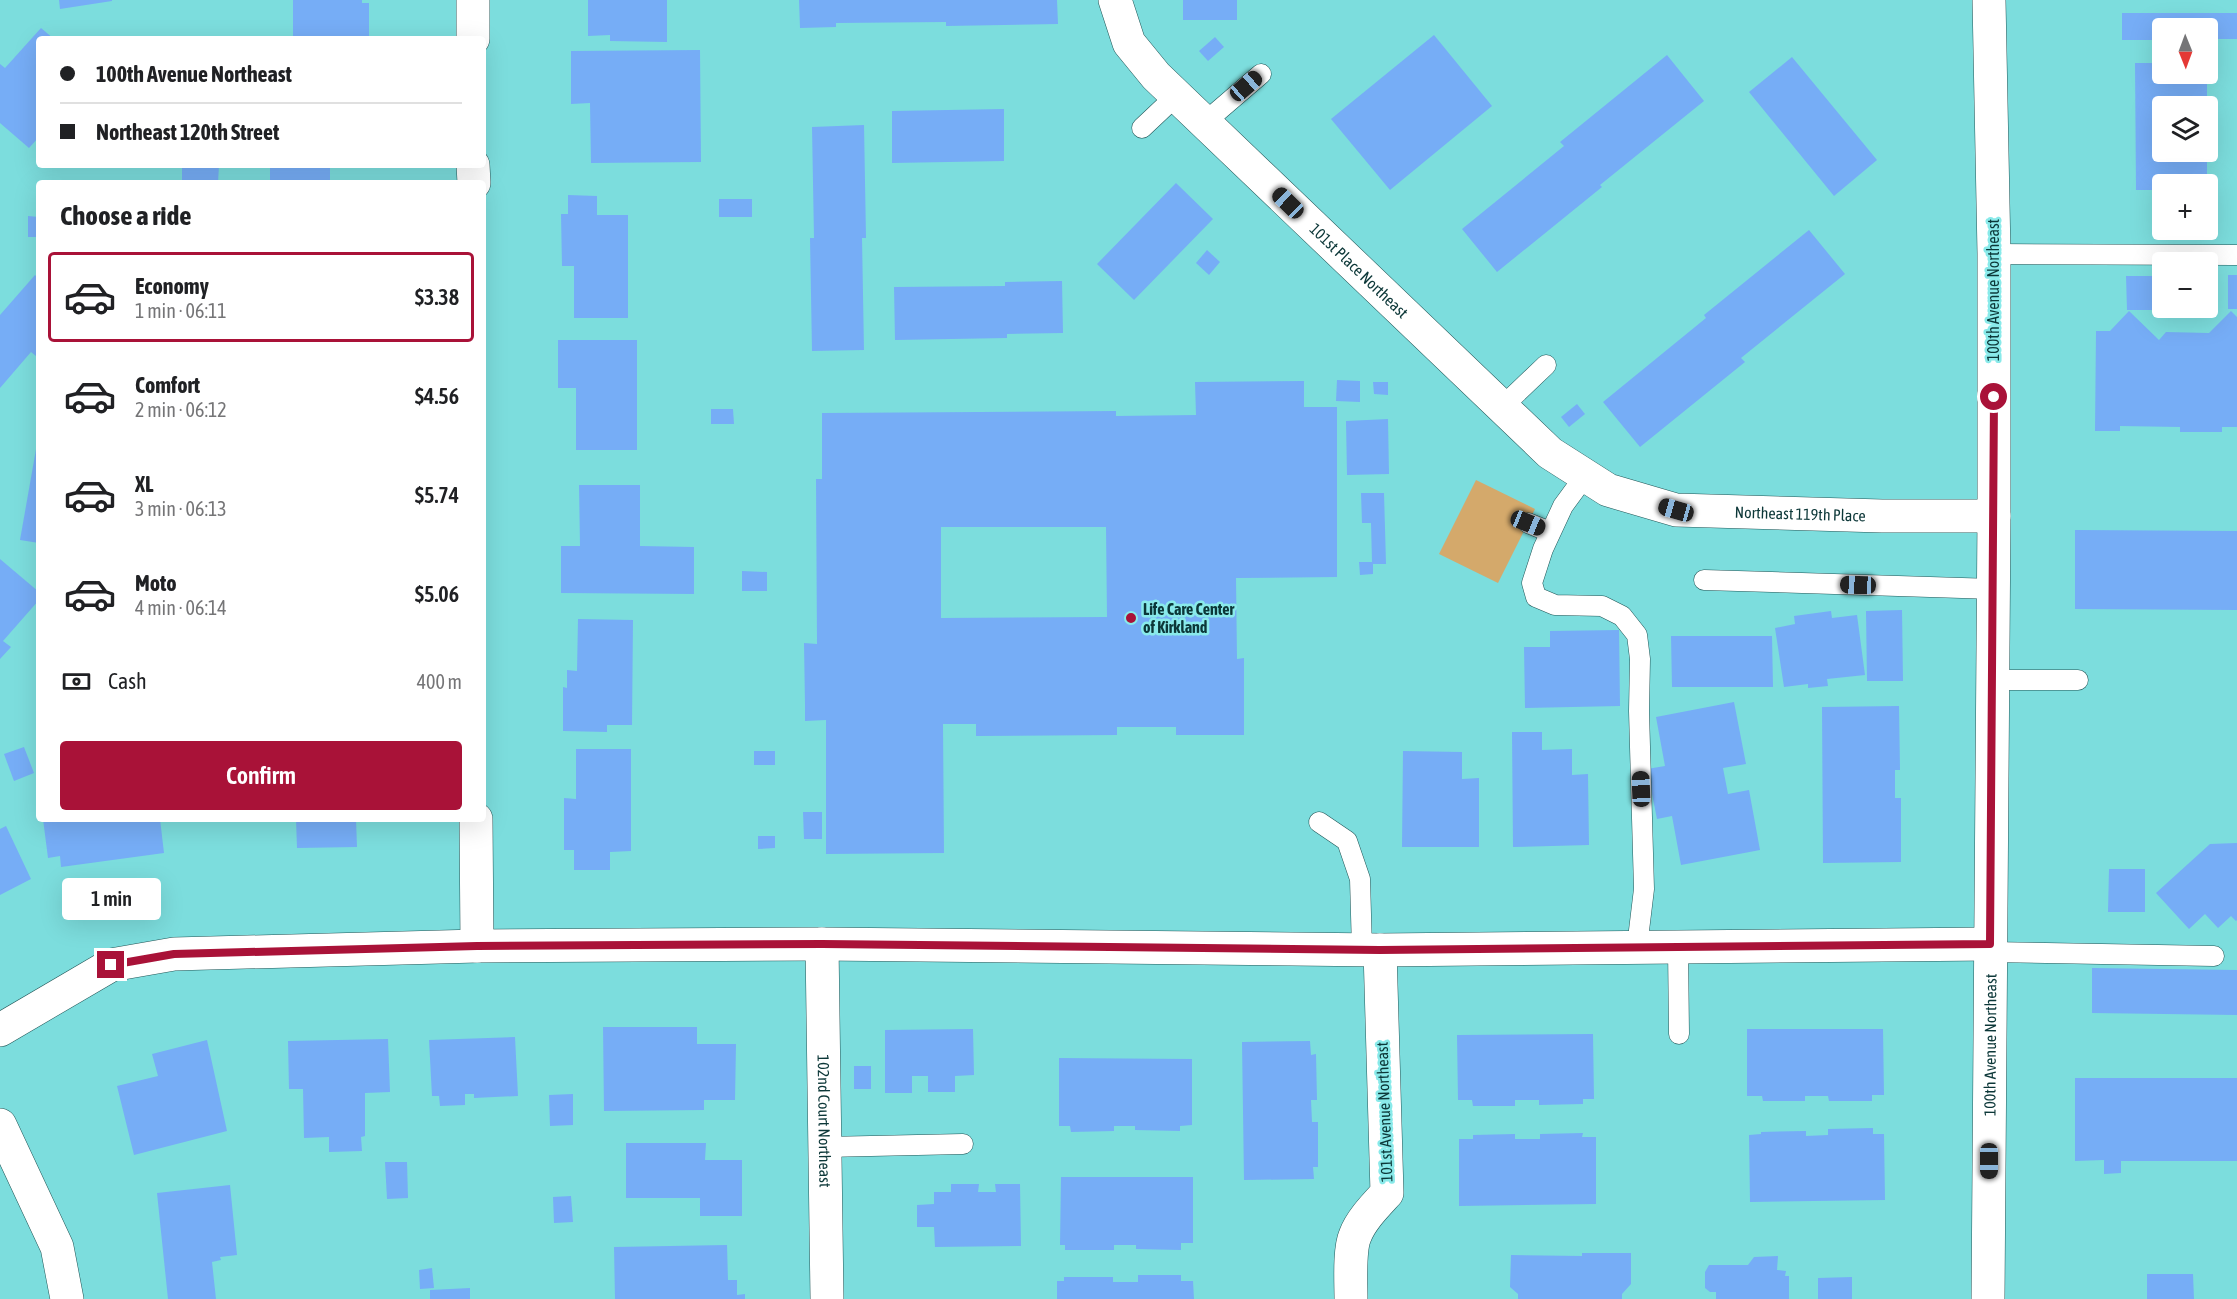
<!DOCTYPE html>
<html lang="en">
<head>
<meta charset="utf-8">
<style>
	:root { --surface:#fff; --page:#f2f2f2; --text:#202124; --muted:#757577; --line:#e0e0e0; --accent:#a91238 }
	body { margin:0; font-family:"Asap Condensed",sans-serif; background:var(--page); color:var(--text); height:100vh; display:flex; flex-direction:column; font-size:22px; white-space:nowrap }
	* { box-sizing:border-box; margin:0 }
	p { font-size:20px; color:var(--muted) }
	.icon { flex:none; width:33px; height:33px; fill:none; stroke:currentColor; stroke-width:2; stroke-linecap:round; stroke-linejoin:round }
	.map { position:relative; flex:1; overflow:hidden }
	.panel { position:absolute; left:36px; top:180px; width:450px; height:642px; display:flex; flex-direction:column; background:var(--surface); border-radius:6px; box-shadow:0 6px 24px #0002 }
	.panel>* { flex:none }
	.top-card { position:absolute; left:36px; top:36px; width:450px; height:132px; border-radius:6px; box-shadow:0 6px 24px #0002; display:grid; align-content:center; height:132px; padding:0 24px; background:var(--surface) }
	.needle { width:39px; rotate:179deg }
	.buttons { position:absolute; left:2152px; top:18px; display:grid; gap:12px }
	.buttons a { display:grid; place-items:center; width:66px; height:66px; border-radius:6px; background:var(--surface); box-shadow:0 6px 24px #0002; font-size:30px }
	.end { position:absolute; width:27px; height:27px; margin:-14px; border:8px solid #a91238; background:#fff; box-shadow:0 0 0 3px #fff }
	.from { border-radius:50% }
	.bubble { position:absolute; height:42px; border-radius:6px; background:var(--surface); box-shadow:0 6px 24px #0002; font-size:20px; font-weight:600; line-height:42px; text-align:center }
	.car { position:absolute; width:18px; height:36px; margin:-18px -9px; border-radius:8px; box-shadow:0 0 4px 2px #0007; background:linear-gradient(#222 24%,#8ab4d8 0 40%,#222 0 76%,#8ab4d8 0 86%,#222 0) }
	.top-card b { display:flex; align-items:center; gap:21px; height:57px; font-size:22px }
	.top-card b+b { border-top:2px solid var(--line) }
	.top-card i { width:15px; height:15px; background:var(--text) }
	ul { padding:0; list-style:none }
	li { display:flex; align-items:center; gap:18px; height:90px; margin:0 12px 9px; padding:0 12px; border:3px solid transparent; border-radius:6px }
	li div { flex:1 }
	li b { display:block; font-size:22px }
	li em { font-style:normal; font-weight:600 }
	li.current { border-color:var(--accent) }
	li>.icon { width:54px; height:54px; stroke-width:1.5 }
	h2 { padding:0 24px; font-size:27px; line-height:72px }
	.pay { display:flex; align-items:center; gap:15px; height:66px; padding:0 24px; font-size:22px }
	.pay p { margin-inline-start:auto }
	.cta { display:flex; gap:12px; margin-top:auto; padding:12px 24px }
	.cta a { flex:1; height:69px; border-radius:6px; background:var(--accent); color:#fff; font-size:24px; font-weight:600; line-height:69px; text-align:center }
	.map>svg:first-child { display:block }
	.green { fill:#d4a96b }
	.building { fill:#76adf6; fill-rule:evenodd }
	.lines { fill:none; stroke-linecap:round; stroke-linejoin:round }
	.service-casing { stroke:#225657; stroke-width:21 }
	.minor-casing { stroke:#225657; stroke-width:34 }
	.tertiary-casing { stroke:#225657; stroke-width:34 }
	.service { stroke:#fff; stroke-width:20 }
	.minor { stroke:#fff; stroke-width:33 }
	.tertiary { stroke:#fff; stroke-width:33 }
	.route { stroke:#a91238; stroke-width:8 }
	.poi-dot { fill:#a91238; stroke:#89eaea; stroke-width:2 }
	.labels { text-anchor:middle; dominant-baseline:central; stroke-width:5; stroke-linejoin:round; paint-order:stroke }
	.street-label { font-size:16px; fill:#0c3738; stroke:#89eaea }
	.poi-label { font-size:16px; font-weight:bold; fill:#0c3738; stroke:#89eaea; text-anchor:start }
</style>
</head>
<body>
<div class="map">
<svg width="2237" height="1299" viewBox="0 0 2237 1299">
	<rect width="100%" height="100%" fill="#7cdddd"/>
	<!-- green -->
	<polygon class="green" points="1476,480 1535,509 1498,583 1439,554"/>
	<!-- building -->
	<g class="building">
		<polygon points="59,0 112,0 112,1 60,9"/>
		<polygon points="293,0 362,0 362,3 369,3 369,39 293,39"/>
		<polygon points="588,0 667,0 667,42 610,41 610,35 588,36"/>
		<polygon points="799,0 1057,0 1058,24 946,26 946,22 836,23 836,27 800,28"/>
		<rect x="1183" y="0" width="54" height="20"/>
		<polygon points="2122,13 2237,13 2237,39 2208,39 2208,28 2163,28 2163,40 2122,40"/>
		<polygon points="41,28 54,39 39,39 39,137 29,148 0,123 0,64 5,68"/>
		<polygon points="1434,35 1492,106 1390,190 1331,119"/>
		<polygon points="1215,37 1224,47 1208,61 1199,51"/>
		<polygon points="700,50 701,162 591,163 590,103 571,104 571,51"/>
		<polygon points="1667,55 1704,101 1600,185 1602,187 1497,272 1462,229 1564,146 1560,142"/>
		<polygon points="1792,57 1877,160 1834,196 1749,92"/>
		<polygon points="2135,63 2163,63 2163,74 2207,74 2207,106 2163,106 2163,152 2207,152 2207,184 2163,184 2163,190 2136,190"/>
		<polygon points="1004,109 1004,161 892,163 892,111"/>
		<polygon points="864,125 866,238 862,238 864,350 812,351 810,238 814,238 812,127"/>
		<polygon points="182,165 219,165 218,183 182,183"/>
		<rect x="270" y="165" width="60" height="18"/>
		<polygon points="1176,183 1213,219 1134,300 1097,264"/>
		<polygon points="568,195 597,196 597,215 628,215 628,318 574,318 574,266 562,266 561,214 568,214"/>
		<rect x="719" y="199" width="33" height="18"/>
		<polygon points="28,216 39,217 39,237 28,237"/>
		<polygon points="1809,230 1845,274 1741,358 1745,362 1640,447 1603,402 1706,318 1704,315"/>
		<polygon points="1207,250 1220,262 1209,275 1196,263"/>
		<polygon points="35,275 39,279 39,352 36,356 31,352 0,388 0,315"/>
		<rect x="2228" y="275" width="9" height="34"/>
		<polygon points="2126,276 2163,276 2163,308 2201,308 2201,310 2127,310"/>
		<polygon points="2208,276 2218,276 2217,310 2208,310"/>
		<polygon points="1062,281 1063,333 1007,334 1007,338 895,340 894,287 1005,286 1005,282"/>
		<polygon points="2129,311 2159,340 2166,332 2209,333 2231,311 2237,317 2237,427 2222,427 2222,432 2180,432 2180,427 2120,426 2120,431 2095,431 2096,331 2110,331"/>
		<polygon points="558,340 637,340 637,450 576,450 576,388 558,388"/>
		<polygon points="1337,380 1360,381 1360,402 1336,401"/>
		<path d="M1304,381V407H1337V577L1236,578L1237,659L1244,658V735H1176V727H1117V735L976,736V724H943L944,853L826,854V720L805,721V705L804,643L817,644L816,479H822V413L1116,411V416L1196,415L1195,382ZM941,527H1106L1107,617L941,618Z"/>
		<polygon points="1373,382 1388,382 1388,395 1374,394"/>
		<polygon points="1577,404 1585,414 1569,427 1561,417"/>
		<polygon points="711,409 733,409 734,424 711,424"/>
		<polygon points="1388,419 1389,474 1347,475 1346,421"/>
		<polygon points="38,438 39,438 39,543 20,540"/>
		<polygon points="579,485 640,485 640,546 694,547 694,594 561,593 561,546 580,546"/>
		<polygon points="1361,493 1384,493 1386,564 1373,564 1373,574 1360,575 1359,562 1372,562 1371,523 1362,523"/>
		<polygon points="2075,530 2237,531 2237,610 2075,609"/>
		<polygon points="0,559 39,592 39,600 3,641 11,647 0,659"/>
		<polygon points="742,571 767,572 767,591 742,591"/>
		<polygon points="1902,610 1903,681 1867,681 1866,611"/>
		<polygon points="1831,611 1832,618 1857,615 1865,675 1827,679 1828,686 1808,688 1808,684 1784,687 1775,628 1795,624 1794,616"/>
		<polygon points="578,619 633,620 632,725 607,725 607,732 563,731 563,687 567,688 567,670 577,671"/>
		<polygon points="1619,630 1620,706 1525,708 1524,647 1550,647 1550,631"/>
		<polygon points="1671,636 1772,636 1773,687 1672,687"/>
		<polygon points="1734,702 1746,764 1723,768 1728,794 1749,790 1760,850 1681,865 1672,816 1657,819 1647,769 1665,766 1656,717"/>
		<polygon points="1899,706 1900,770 1895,770 1895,798 1901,798 1901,862 1823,863 1822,707"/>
		<polygon points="1512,732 1542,732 1542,750 1572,749 1572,775 1588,774 1589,845 1513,847"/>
		<polygon points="24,747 34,773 14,781 4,754"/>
		<polygon points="576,749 631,749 631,851 610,852 610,870 574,870 574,850 564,850 564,798 576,799"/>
		<rect x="754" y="751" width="21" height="14"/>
		<polygon points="1403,751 1462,752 1462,779 1479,778 1479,847 1402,847"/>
		<polygon points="803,812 822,812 822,839 804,839"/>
		<polygon points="43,819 160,819 164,853 61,867 60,856 48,858"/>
		<polygon points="296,819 356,819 357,847 297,848"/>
		<polygon points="6,826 31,879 0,895 0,829"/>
		<polygon points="758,836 775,836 775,848 758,849"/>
		<polygon points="2237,843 2237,920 2236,921 2231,916 2218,928 2205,914 2189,929 2156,893 2210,844"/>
		<polygon points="2109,869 2145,869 2145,912 2108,912"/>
		<polygon points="2092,968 2237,970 2237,1015 2092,1013"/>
		<polygon points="603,1027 697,1027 697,1044 736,1044 735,1100 704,1100 704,1110 604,1111"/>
		<polygon points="973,1029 974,1075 955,1076 955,1092 928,1092 928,1076 912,1076 912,1093 885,1093 885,1030"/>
		<polygon points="1747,1029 1883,1029 1884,1095 1872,1095 1872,1101 1829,1101 1828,1096 1805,1096 1805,1101 1763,1101 1762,1096 1747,1096"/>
		<polygon points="1593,1034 1594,1099 1583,1099 1583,1104 1539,1105 1539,1100 1515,1100 1515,1106 1473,1106 1472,1100 1458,1100 1457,1035"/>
		<polygon points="515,1037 518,1096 474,1098 474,1094 465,1094 465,1105 440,1106 439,1096 432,1096 429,1040"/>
		<polygon points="388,1039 390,1092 365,1093 365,1136 361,1137 362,1151 329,1152 329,1137 304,1138 303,1089 289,1089 288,1041"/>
		<polygon points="207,1040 227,1131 134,1155 117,1086 158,1076 152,1054"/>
		<polygon points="1310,1041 1311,1055 1316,1054 1317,1100 1311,1100 1312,1122 1318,1122 1318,1167 1313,1167 1314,1179 1244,1180 1242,1042"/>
		<polygon points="1059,1058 1192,1059 1192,1125 1180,1126 1180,1131 1135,1130 1135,1126 1114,1126 1114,1131 1071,1132 1070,1126 1059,1126"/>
		<rect x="854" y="1066" width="17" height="23"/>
		<polygon points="2075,1078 2237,1078 2237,1161 2121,1161 2121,1173 2104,1174 2104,1160 2075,1161"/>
		<polygon points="573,1094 573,1125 550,1126 549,1095"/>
		<polygon points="1873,1128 1873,1134 1884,1134 1885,1200 1750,1202 1749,1135 1761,1134 1761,1132 1806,1131 1806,1136 1828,1135 1828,1129"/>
		<polygon points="1583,1133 1582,1137 1596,1137 1596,1204 1459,1206 1459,1139 1473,1139 1473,1135 1515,1134 1515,1139 1540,1139 1540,1134"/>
		<polygon points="626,1143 706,1143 705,1160 742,1160 742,1216 700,1216 700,1198 626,1198"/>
		<polygon points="385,1162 407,1162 408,1198 387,1199"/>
		<polygon points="1061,1177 1193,1177 1193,1243 1181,1243 1181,1250 1136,1249 1136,1245 1114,1245 1114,1250 1065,1250 1065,1245 1060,1245"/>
		<polygon points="951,1184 979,1184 978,1192 996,1192 995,1184 1020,1184 1021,1246 935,1247 934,1227 917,1227 917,1205 934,1204 934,1192 951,1192"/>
		<polygon points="230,1185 237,1255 220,1257 221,1260 212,1262 216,1299 168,1299 157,1193"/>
		<polygon points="571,1196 573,1222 554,1223 553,1197"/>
		<polygon points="727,1245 728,1280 737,1280 737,1295 745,1294 745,1299 615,1299 614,1247"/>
		<polygon points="1582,1253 1631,1253 1631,1284 1622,1294 1622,1299 1518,1299 1518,1294 1510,1287 1511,1255 1582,1256"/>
		<polygon points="1778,1256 1777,1270 1786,1271 1785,1276 1789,1276 1789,1299 1716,1299 1716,1292 1710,1292 1705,1288 1705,1272 1709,1265 1748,1265 1754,1257"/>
		<polygon points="432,1268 434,1288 420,1289 419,1270"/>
		<polygon points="2147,1274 2193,1274 2194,1299 2147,1299"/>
		<polygon points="1138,1275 1181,1275 1181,1281 1193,1281 1194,1299 1057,1299 1057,1281 1064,1281 1064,1277 1113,1277 1113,1282 1138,1282"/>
		<polygon points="1852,1277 1852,1299 1818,1299 1818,1278"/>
		<polygon points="470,1288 470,1299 430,1299 430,1290"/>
	</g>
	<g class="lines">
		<!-- service casing -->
		<g class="service-casing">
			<g id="service">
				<polyline points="1204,123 1261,74"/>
				<polyline points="1142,128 1177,95"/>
				<polyline points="1994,254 2237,255"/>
				<polyline points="1502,407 1546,365"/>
				<polyline points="1585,476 1563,506 1543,549 1532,583 1536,597 1555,605 1602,606 1622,616 1637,635 1640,659 1639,711 1644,889 1637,947"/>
				<polyline points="1528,523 1550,532"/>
				<polyline points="1704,580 1994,589"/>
				<polyline points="1992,680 2078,680"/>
				<polyline points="1319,822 1347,841 1360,879 1362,950"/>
				<polyline points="1678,947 1679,1034"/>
				<polyline points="1989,952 2214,956"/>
				<polyline points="825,1147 963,1144"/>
			</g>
		</g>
		<!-- minor casing -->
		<g class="minor-casing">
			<g id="minor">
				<polyline points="473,0 473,39"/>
				<path id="s1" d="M1115,0L1129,43L1156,76L1550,453L1608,490L1676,510L1882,516H1994"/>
				<polyline points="473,165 474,183"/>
				<polyline points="476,819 477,946"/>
				<path id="s2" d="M822,944L827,1299"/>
				<polyline points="0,1030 111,965 174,954 477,946 822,944 1380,950 1990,944"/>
				<polyline points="0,1125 57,1247 67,1299"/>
				<path d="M1351,1299C1351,1283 1349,1250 1355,1236C1361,1220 1375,1206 1387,1193L1380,950"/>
			</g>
		</g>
		<!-- tertiary casing -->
		<g class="tertiary-casing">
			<g id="tertiary">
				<path id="s3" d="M1988,1299L1994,516V254L1989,0"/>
			</g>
		</g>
		<!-- service -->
		<use href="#service" class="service"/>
		<!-- minor -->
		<use href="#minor" class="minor"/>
		<!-- tertiary -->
		<use href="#tertiary" class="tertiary"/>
	</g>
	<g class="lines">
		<!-- route -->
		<polyline class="route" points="111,965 174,954 477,946 822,944 1380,950 1990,944 1994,397"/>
	</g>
	<!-- markers -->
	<circle class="poi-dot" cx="1131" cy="618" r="6"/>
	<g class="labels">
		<!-- street labels -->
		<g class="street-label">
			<text stroke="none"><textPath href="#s1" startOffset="369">101st Place Northeast</textPath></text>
			<text transform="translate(1993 290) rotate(-90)">100th Avenue Northeast</text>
			<text stroke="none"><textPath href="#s1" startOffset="897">Northeast 119th Place</textPath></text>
			<text stroke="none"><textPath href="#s3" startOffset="254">100th Avenue Northeast</textPath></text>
			<text transform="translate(1384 1112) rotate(-92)">101st Avenue Northeast</text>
			<text stroke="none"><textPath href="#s2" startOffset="177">102nd Court Northeast</textPath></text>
		</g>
		<!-- poi labels -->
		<g class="poi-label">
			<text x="1143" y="609">Life Care Center<tspan x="1143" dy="18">of Kirkland</tspan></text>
		</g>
	</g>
</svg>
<div class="buttons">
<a><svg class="needle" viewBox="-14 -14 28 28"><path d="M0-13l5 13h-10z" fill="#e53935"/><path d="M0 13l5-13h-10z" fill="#757577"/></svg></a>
<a><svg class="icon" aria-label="layers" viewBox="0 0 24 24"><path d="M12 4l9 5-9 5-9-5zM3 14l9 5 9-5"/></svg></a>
<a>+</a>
<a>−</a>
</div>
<i class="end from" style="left:1994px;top:397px"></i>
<i class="end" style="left:111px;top:965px"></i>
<div class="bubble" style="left:62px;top:878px;width:99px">1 min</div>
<i class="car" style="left:1246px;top:86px;rotate:49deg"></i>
<i class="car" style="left:1288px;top:203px;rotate:314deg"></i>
<i class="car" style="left:1676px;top:510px;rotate:286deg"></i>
<i class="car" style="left:1528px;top:523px;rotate:112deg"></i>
<i class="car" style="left:1858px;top:585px;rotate:272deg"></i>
<i class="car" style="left:1641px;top:789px;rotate:358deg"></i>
<i class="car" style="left:1989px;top:1161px;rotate:180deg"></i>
<div class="top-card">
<b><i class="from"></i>100th Avenue Northeast</b>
<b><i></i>Northeast 120th Street</b>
</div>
<section class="panel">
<h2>Choose a ride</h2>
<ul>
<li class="current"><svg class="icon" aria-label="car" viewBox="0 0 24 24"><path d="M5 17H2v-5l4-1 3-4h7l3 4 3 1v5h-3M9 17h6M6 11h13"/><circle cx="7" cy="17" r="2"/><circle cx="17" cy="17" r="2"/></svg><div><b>Economy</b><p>1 min · 06:11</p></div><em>$3.38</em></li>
<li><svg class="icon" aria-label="car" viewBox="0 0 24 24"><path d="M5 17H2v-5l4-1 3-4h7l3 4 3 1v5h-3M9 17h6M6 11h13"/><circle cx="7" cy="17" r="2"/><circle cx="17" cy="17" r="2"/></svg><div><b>Comfort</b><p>2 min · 06:12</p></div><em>$4.56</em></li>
<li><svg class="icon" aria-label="car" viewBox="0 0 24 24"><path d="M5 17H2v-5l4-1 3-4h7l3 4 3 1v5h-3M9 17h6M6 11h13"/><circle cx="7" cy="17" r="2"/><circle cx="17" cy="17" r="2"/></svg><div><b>XL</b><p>3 min · 06:13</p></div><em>$5.74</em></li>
<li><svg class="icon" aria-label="car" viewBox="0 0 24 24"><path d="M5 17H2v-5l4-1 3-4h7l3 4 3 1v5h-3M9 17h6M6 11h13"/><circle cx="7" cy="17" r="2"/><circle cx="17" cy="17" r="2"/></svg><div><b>Moto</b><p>4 min · 06:14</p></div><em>$5.06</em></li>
</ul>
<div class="pay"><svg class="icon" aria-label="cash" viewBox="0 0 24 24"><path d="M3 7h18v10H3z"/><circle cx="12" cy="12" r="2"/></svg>Cash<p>400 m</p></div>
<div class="cta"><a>Confirm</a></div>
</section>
</div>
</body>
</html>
